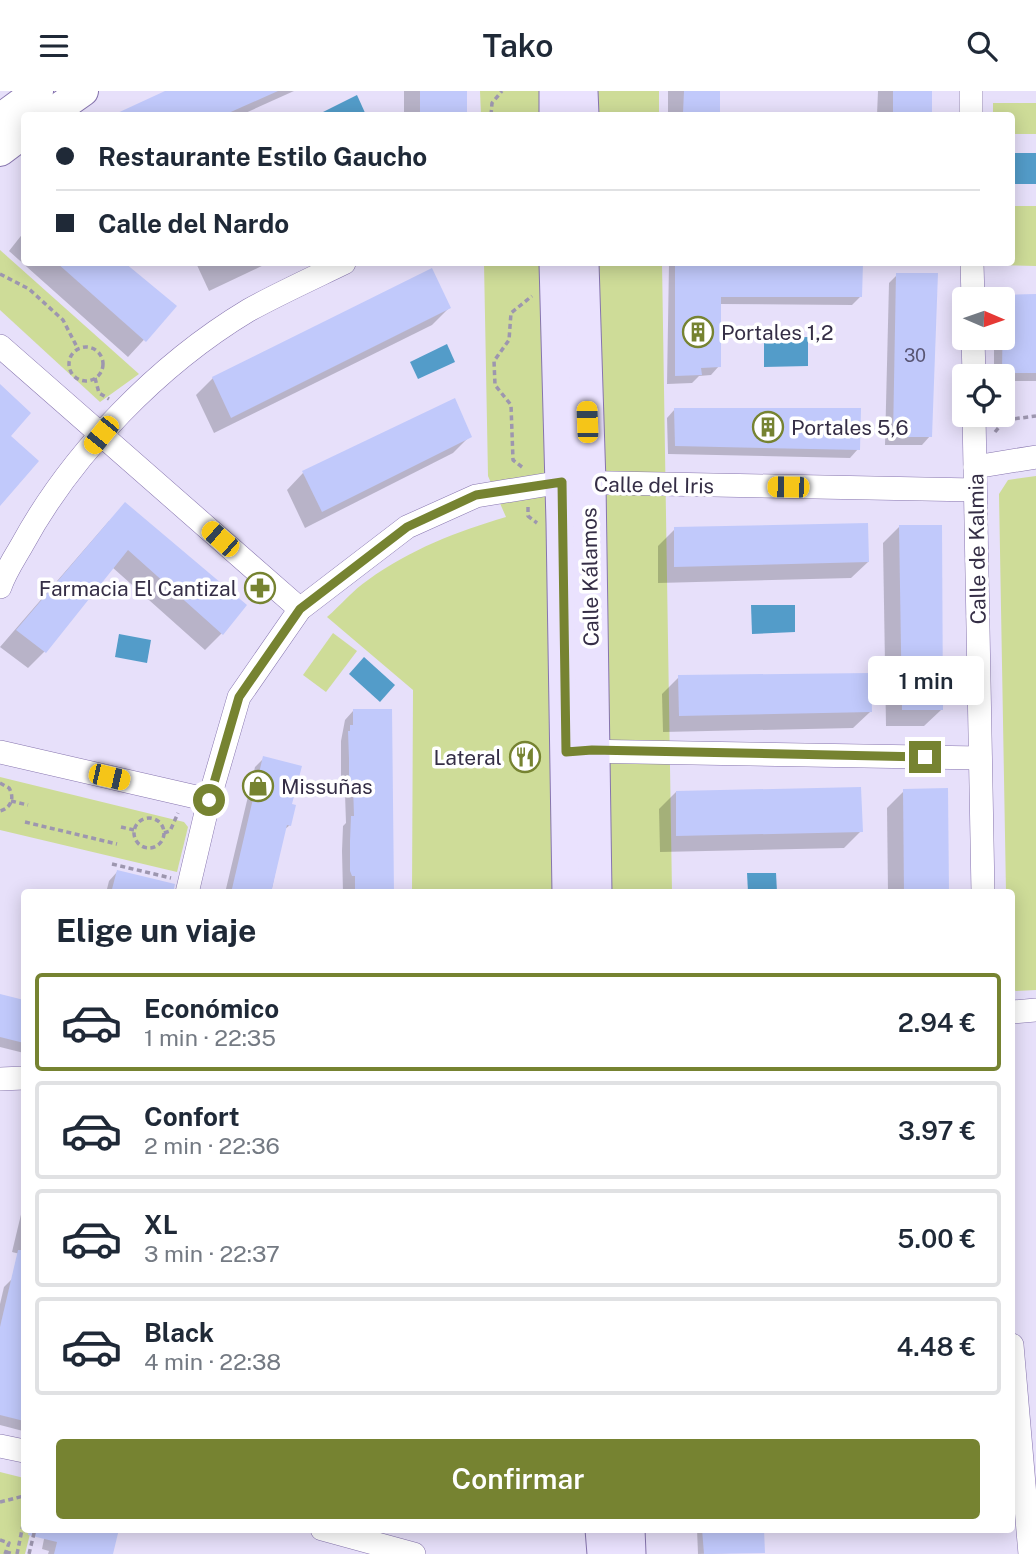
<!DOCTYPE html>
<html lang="es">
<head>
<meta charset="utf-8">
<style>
	:root { --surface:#fff; --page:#f2f2f3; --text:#1f2937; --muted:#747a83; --line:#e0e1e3; --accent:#768331 }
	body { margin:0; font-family:"Public Sans",sans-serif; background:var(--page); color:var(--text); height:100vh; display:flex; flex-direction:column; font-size:26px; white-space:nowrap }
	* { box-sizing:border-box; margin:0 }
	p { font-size:23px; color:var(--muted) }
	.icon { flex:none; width:38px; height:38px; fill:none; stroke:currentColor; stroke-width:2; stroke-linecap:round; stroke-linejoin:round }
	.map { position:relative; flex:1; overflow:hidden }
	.panel { position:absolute; left:21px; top:798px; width:994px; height:644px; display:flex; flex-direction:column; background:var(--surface); border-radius:7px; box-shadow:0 4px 18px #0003 }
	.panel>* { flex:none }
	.guide { position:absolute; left:21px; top:21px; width:994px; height:154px; border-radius:7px; box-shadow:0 4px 18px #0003; display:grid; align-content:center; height:154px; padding:0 35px; background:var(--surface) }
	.needle { width:46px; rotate:92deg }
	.tools { position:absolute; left:952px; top:196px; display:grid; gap:14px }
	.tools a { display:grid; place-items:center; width:63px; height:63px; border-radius:7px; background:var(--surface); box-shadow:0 4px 18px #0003; font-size:35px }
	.end { position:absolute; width:32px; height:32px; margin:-16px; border:9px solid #768331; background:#fff; box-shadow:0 0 0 4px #fff }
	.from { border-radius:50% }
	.bubble { position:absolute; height:49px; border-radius:7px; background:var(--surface); box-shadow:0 4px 18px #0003; font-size:23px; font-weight:600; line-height:49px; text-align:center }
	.car { position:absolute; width:21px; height:42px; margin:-21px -10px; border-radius:9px; box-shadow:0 0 5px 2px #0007; background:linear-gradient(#f5c518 24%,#345 0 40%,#f5c518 0 76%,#345 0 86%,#f5c518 0) }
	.guide b { display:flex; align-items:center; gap:24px; height:66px; font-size:26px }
	.guide b+b { border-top:2px solid var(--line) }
	.guide i { width:18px; height:18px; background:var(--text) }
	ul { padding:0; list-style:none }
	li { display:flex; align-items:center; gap:21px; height:98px; margin:0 14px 10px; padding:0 21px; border:4px solid var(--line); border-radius:7px }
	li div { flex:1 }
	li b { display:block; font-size:26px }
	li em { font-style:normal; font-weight:600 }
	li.current { border-color:var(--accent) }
	li>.icon { width:63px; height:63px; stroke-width:1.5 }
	h2 { padding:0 35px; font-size:32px; line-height:84px }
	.action { display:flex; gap:14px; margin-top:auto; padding:14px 35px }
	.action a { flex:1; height:80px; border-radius:7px; background:var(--accent); color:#fff; font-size:28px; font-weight:600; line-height:80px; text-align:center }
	header { display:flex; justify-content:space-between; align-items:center; height:91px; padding:0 35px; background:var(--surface); font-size:32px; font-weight:600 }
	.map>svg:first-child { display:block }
	.green { fill:#cedc98 }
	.water { fill:#539cc9 }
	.shadow { fill:#0003 }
	.building { fill:#c1c9fb }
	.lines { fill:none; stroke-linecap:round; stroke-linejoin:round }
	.minor-casing { stroke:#8674ae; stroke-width:24 }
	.tertiary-casing { stroke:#8674ae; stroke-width:32 }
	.secondary-casing { stroke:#8674ae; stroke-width:35 }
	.path { stroke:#9d96af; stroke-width:3.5; stroke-dasharray:5 3.5; stroke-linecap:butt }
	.minor { stroke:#fff; stroke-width:23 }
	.tertiary { stroke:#fff; stroke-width:30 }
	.secondary { stroke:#eae2fe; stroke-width:33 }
	.route { stroke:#768331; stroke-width:9 }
	.labels { text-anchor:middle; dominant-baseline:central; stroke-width:7; stroke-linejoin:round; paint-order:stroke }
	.number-label { font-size:18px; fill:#585573 }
	.poi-label { font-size:21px; fill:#352e46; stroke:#fff; text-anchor:start }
	.street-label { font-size:21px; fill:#352e46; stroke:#fff }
</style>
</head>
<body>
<header><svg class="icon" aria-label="menu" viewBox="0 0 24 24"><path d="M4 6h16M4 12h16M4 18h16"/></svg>Tako<svg class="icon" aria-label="search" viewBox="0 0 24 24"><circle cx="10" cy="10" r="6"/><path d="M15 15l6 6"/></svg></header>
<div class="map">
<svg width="1036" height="1463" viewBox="0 0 1036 1463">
	<rect width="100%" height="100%" fill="#e7e0fa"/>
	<!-- green -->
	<g class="green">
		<polygon points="480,0 659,0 659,24 481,24"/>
		<polygon points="993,12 1036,12 1036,43 1012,43 1012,24 993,24"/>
		<polygon points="1012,115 1036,115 1036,175 994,174 994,172 1012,172"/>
		<polygon points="0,159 139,283 100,311 0,219"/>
		<path d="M484,172H662L672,801H412L413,599L327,526C341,514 353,499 368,489C411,458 456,441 506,426L488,385Z"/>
		<polygon points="1036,385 1036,899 1016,900 1012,898 1012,802 1006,801 999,403 1008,389"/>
		<polygon points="333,542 357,560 326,601 303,584"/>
		<polygon points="0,686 184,731 188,736 177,781 0,739"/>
		<polygon points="0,1381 24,1387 24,1438 31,1439 25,1463 0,1463"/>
	</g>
	<!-- water -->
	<g class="water">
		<polygon points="357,4 366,24 317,24"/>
		<rect x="1012" y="62" width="24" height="31"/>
		<polygon points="808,246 808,275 764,276 764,247"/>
		<polygon points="447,253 455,271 418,288 410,271"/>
		<polygon points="751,514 795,514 795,541 752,543"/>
		<polygon points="119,543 151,549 147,572 115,566"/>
		<polygon points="364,566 395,594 380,611 349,583"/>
		<polygon points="747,782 776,782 777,801 748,801"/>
	</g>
	<!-- shadow -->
	<g class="shadow">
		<polygon points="170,0 294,0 241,24 117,24"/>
		<rect x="404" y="0" width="61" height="24"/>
		<polygon points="668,0 719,0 718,21 715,24 668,24"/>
		<polygon points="878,0 931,0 931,24 877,24"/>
		<polygon points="24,141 24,172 122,172 175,215 128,266 9,160"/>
		<polygon points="196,172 268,172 209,200"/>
		<polygon points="669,172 861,172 860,206 852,214 719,213 719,275 711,284 699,285 692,292 667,293"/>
		<polygon points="897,184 930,345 922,354 885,354 889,192"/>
		<polygon points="1036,205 1036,290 1003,290 1003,285 994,285 994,247 1003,247 1003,208 1001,208 1003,206"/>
		<polygon points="449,217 432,234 214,342 196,304 213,287"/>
		<polygon points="675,318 858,358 850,367 668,363 667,327"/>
		<polygon points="470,345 453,362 305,437 287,399 303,382"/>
		<polygon points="109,430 222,542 205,559 112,476 45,560 28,577 0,556"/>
		<polygon points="900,435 941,619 924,635 886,635 883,452"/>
		<polygon points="675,438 868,471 851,487 658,492 658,455"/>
		<polygon points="679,586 870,621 853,637 663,641 662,603"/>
		<polygon points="353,620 393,802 343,802 342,760 343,735 346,732 345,703 341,697 341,650 345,629"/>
		<polygon points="264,667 289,715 290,734 284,739 271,802 225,802 255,676"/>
		<polygon points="904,700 948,802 888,802 887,717"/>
		<polygon points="676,701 861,740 844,757 660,761 659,718"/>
		<polygon points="117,781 152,802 106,802 109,790"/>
		<polygon points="0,905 24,911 24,962 0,956"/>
		<polygon points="24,1111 24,1164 12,1161"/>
		<polygon points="12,1188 24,1191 23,1340 0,1334 0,1213 4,1196"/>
		<polygon points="46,1438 112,1463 48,1463 49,1460 42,1458"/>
		<polygon points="697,1438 762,1438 763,1461 698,1463"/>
	</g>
	<!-- building -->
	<g class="building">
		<polygon points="165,0 278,0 224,24 113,24"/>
		<rect x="420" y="0" width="47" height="24"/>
		<polygon points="684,0 720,0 720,22 683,22"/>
		<rect x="893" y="0" width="39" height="24"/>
		<polygon points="57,172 125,172 177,215 146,251"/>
		<polygon points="675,172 863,172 862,206 721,206 721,276 701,277 702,284 675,285"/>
		<polygon points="432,177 451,217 231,327 212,286"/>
		<polygon points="896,182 938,182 932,346 893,346"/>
		<polygon points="1036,203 1036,282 1002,282 1003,204"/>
		<polygon points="0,293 31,322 11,345 39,370 0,415"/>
		<polygon points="455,307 472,346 322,421 302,380"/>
		<polygon points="674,317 861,317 860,359 675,355"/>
		<polygon points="125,411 247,514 223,544 128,459 46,562 16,539"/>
		<polygon points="868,432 869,471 674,476 674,436"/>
		<polygon points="899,434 942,434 943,619 902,619"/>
		<polygon points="871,582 872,621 679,625 678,584"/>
		<polygon points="353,618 392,618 394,802 355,802 355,785 352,785 350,780 350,750 351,725 354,725 353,694 349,688 349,668 348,640 350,640 350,634 353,634"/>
		<polygon points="263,665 302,675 292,713 296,714 291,735 287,734 271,802 231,802"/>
		<polygon points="861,696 863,741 676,745 676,700"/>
		<polygon points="948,697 949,802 904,802 903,698"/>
		<polygon points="117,779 175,793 173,802 111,802"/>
		<polygon points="0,903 24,909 24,952 0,946"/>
		<polygon points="18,1159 24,1159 24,1330 0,1324 0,1236"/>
		<polygon points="29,1438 119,1438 113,1463 54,1463 57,1451 28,1444"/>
		<polygon points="702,1438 764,1438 765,1462 704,1463"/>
	</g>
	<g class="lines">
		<!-- minor casing -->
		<g class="minor-casing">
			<g id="minor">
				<polyline points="971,0 971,24"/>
				<polyline points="972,172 973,208"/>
				<polyline points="973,247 974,285"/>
				<polyline points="0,255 300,518"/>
				<polyline points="974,324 983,802"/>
				<polyline points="975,376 1036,366"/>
				<path d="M0,496C5,481 14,468 22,454C72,362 159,273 249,219C280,202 313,187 344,172"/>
				<polyline points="579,660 980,667"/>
				<polyline points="0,661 209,709"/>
				<polyline points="187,802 209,709 239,606 300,518 407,436 476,405 562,391 975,399"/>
				<polyline points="1012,921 1036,919"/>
				<polyline points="0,988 24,987"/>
				<polyline points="1012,1254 1030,1463"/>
				<polyline points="0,1355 24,1360"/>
				<polyline points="322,1438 414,1463"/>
			</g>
		</g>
		<!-- tertiary casing -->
		<g class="tertiary-casing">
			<g id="tertiary">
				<polyline points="49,24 83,0"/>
				<polyline points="0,28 38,0"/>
				<polyline points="0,60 24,42"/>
			</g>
		</g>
		<!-- secondary casing -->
		<g class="secondary-casing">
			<g id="secondary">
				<polyline points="556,0 556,24"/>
				<polyline points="581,0 582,24"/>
				<polyline points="556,172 563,432 569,802"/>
				<polyline points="582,172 589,392 595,802"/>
				<polyline points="602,1438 604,1463"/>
				<polyline points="628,1438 629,1463"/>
			</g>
		</g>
		<!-- path -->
		<g class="path">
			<polyline points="491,24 492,12 502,0"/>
			<polyline points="0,183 29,198 63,229 78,258"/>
			<circle cx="86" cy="273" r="17"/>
			<polyline points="95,287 99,302 109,308"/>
			<polyline points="995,341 1005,329 1036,325"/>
			<polyline points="522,376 513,369 511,314 495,294 494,270 509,249 511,222 532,205"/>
			<polyline points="528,416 528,425 537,432"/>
			<path d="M0,692L9,697C15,707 11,717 0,720"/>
			<polyline points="11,710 28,714"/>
			<circle cx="149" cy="742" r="15"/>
			<polyline points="25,731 117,753"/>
			<polyline points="121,736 134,739"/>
			<polyline points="164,742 170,740 178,722"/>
			<polyline points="112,773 171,787"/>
			<polyline points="0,1411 24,1405"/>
			<polyline points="0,1449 9,1452 5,1463"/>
			<polyline points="6,1461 14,1463"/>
			<polyline points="17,1463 24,1429"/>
			<polyline points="29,1463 35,1438"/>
		</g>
		<!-- minor -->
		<use href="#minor" class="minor"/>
		<!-- tertiary -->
		<use href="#tertiary" class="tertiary"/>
		<!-- secondary -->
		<use href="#secondary" class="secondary"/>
	</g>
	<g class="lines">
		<!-- route -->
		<polyline class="route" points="209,709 239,606 300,518 407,436 476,404 562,391 566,661 592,659 925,666"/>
	</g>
	<!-- icons -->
	<defs>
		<g id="building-ring" transform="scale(1.575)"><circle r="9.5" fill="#fff" stroke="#768331" stroke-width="1.5"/><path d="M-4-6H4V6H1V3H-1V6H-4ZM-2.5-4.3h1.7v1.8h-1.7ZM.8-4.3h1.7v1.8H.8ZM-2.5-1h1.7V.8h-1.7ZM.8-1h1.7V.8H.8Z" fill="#768331"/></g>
		<g id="pharmacy-ring" transform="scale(1.575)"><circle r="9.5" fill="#fff" stroke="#768331" stroke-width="1.5"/><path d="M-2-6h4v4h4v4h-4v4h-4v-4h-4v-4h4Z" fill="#768331"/></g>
		<g id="restaurant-ring" transform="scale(1.575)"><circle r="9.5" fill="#fff" stroke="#768331" stroke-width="1.5"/><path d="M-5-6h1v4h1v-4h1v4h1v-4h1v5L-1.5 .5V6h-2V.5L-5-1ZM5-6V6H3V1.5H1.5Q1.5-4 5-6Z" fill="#768331"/></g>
		<g id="shop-ring" transform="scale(1.575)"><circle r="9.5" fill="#fff" stroke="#768331" stroke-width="1.5"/><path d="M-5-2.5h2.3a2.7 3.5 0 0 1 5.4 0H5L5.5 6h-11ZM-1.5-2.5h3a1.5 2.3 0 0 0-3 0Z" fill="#768331"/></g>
	</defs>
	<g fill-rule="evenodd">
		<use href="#building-ring" x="698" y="241"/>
		<use href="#building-ring" x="768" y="336"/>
		<use href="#pharmacy-ring" x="260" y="497"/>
		<use href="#restaurant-ring" x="525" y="666"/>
		<use href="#shop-ring" x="258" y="695"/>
	</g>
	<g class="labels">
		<!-- number labels -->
		<g class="number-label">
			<text x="915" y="264">30</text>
		</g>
		<!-- poi labels -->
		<g class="poi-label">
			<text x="721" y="241">Portales 1,2</text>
			<text x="791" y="336">Portales 5,6</text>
			<text x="237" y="497" text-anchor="end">Farmacia El Cantizal</text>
			<text x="502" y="666" text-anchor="end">Lateral</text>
			<text x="281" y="695">Missuñas</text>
		</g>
		<!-- street labels -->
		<g class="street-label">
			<text transform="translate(654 394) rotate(1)">Calle del Iris</text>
			<text transform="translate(977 458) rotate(-91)">Calle de Kalmia</text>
			<text transform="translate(590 486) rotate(-91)">Calle Kálamos</text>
		</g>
	</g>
</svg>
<div class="tools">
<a><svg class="needle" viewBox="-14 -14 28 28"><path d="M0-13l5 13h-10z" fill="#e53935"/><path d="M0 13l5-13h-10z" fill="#747a83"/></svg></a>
<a><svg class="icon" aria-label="locate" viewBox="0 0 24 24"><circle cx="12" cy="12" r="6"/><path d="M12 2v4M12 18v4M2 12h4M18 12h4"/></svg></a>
</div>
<i class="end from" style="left:209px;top:709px"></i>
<i class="end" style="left:925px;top:666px"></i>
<div class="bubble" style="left:868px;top:565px;width:116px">1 min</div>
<i class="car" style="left:587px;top:331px;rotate:358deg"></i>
<i class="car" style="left:101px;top:344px;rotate:219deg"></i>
<i class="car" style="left:788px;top:396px;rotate:271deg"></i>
<i class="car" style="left:220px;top:448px;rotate:311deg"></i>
<i class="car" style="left:109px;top:686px;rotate:103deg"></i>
<div class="guide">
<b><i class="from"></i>Restaurante Estilo Gaucho</b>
<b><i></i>Calle del Nardo</b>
</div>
<section class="panel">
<h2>Elige un viaje</h2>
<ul>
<li class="current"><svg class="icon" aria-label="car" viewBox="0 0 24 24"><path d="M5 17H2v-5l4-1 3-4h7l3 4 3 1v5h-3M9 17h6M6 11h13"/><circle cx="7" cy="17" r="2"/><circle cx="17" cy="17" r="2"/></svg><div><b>Económico</b><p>1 min · 22:35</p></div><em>2.94 €</em></li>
<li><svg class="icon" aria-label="car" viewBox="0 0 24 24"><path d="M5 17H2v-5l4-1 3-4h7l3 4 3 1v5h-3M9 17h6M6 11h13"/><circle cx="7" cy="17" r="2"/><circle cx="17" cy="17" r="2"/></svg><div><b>Confort</b><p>2 min · 22:36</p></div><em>3.97 €</em></li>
<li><svg class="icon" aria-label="car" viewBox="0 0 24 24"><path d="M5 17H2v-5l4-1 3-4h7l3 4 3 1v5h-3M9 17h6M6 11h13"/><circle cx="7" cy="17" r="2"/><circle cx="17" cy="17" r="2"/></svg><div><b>XL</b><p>3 min · 22:37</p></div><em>5.00 €</em></li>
<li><svg class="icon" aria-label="car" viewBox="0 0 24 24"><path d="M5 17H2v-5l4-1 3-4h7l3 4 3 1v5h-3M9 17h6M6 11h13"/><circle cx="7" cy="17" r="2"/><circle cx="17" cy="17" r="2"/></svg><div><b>Black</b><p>4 min · 22:38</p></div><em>4.48 €</em></li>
</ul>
<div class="action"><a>Confirmar</a></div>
</section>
</div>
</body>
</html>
